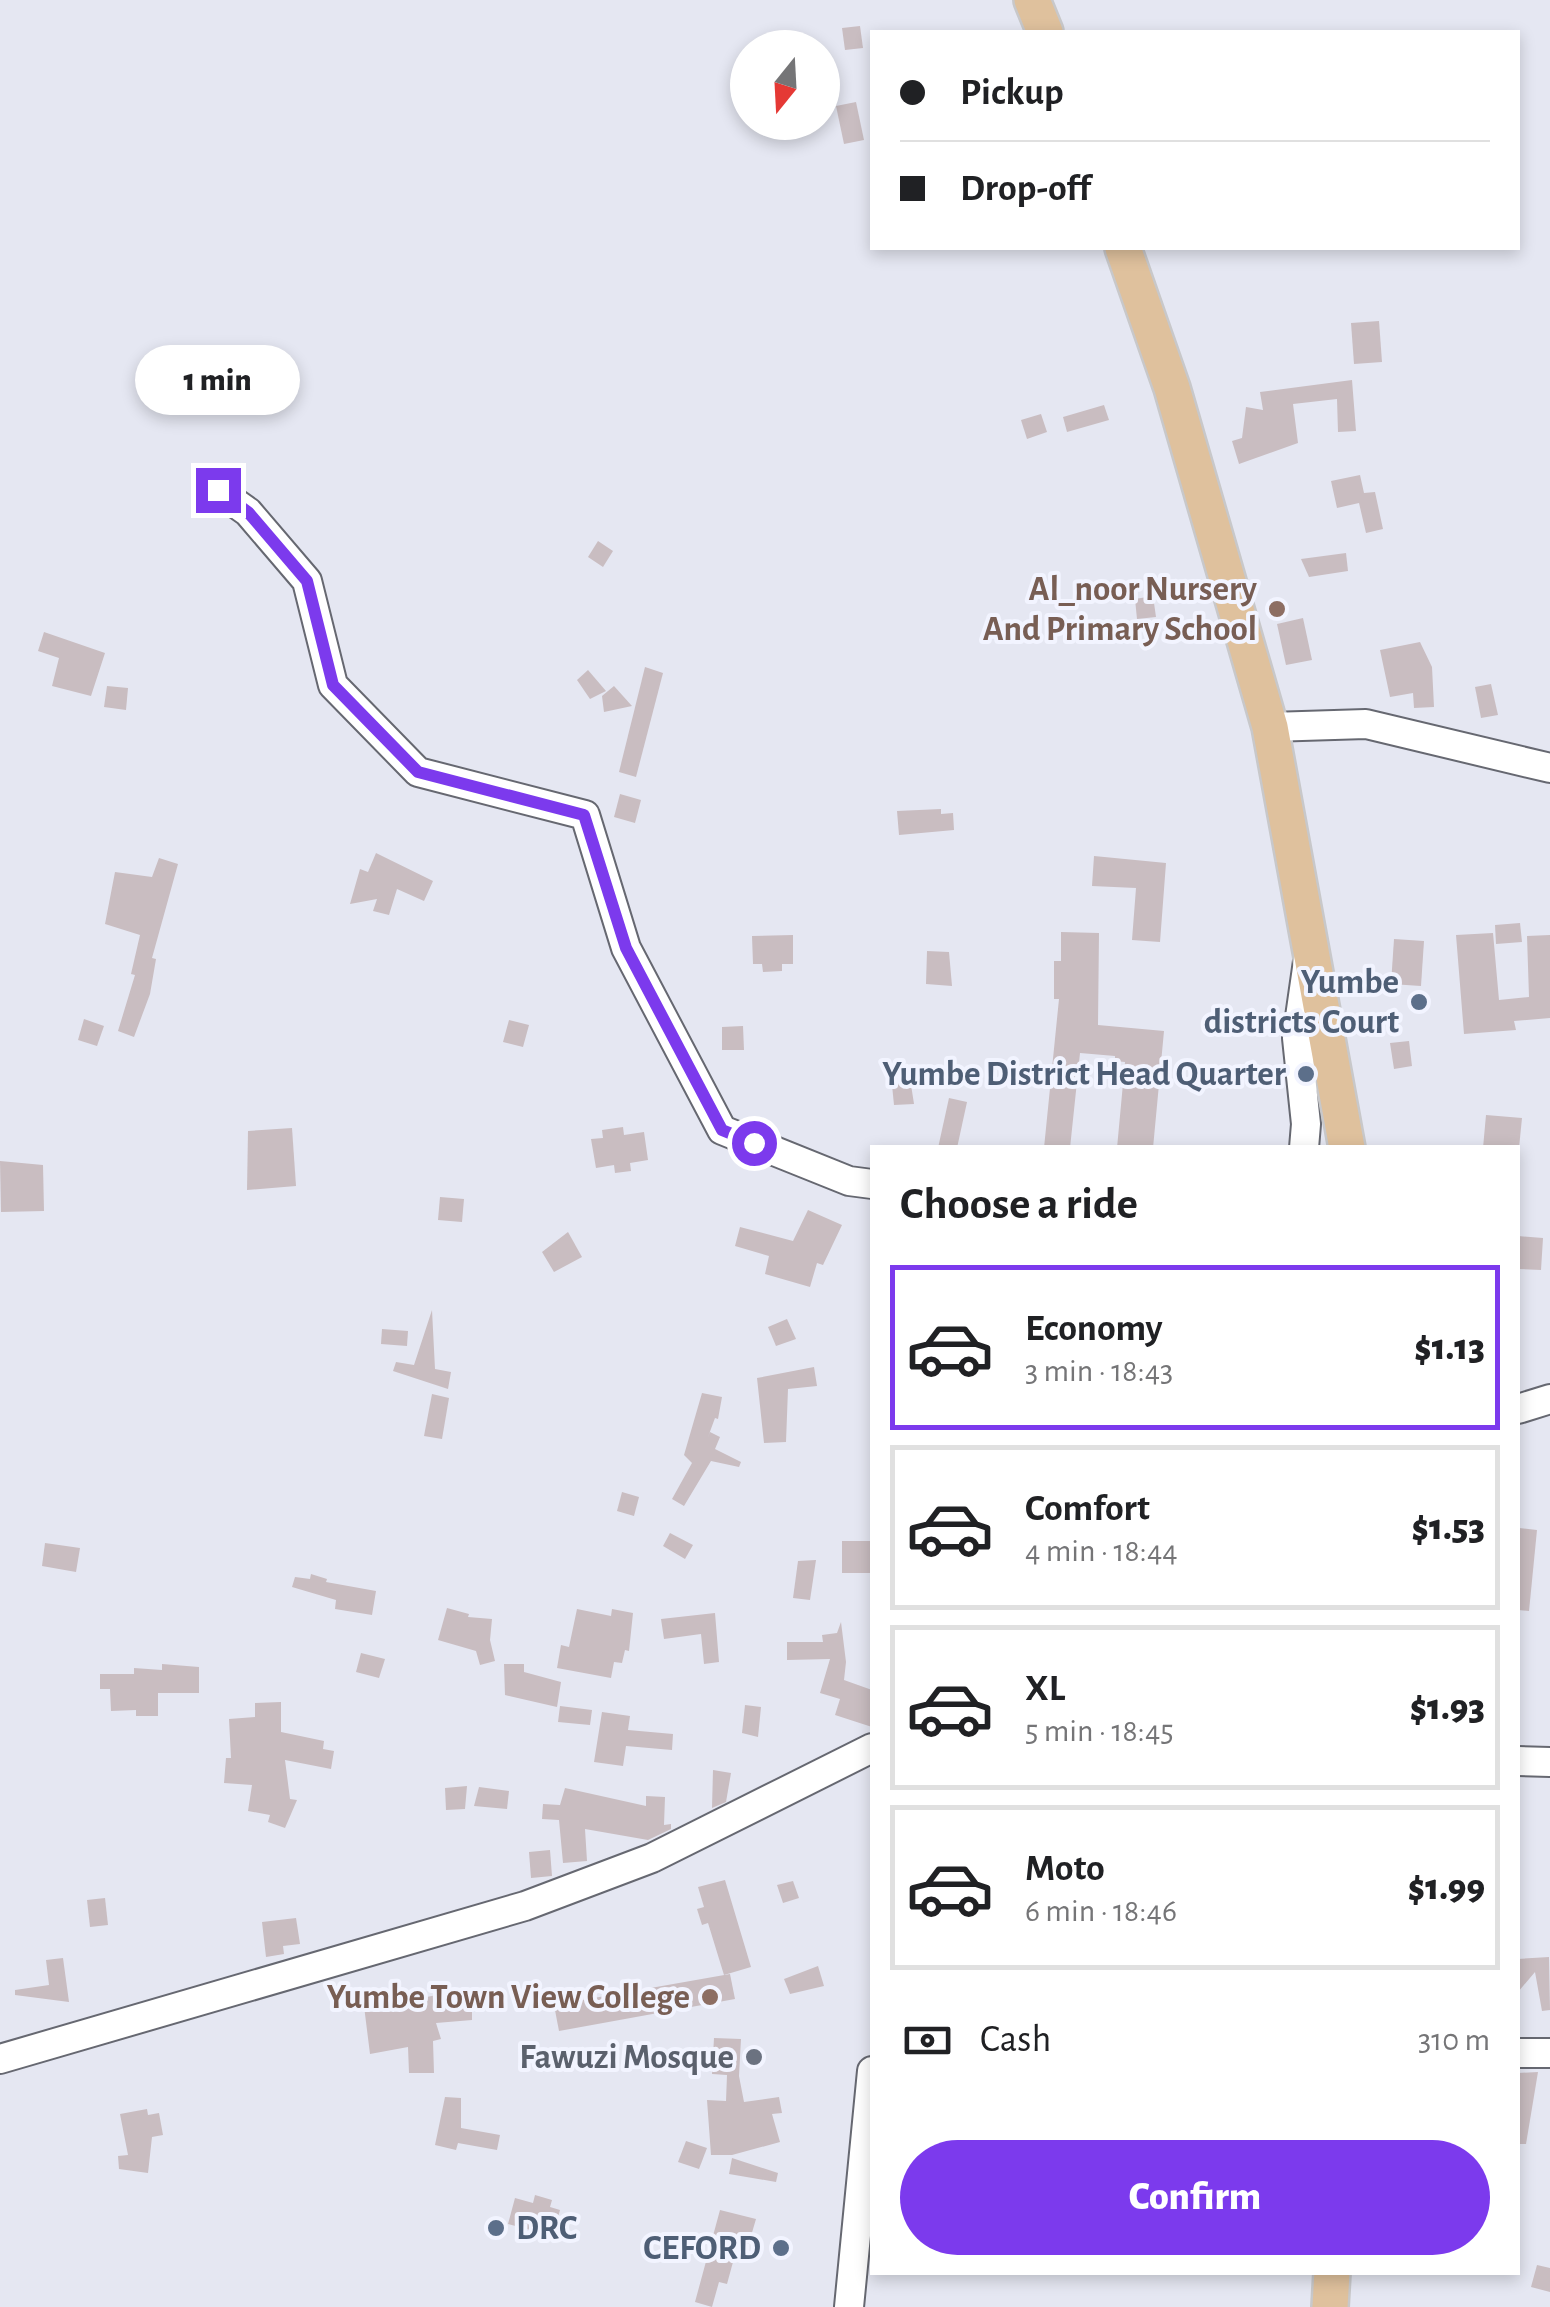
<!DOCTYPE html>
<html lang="en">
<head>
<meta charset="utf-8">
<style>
	:root { --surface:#fff; --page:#f6f6f6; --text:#202124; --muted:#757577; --line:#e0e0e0; --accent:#7c3aed }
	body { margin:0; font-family:"Alegreya Sans",sans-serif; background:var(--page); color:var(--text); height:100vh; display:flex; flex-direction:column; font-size:38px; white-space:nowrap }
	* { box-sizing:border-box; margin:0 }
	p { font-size:32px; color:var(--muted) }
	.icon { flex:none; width:55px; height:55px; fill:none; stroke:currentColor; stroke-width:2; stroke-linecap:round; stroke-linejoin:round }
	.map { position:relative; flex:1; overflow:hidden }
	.sheet { position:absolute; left:870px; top:1145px; width:650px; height:1130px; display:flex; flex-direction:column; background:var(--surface); border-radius:0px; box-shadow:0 5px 15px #0003 }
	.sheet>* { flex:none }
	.hud { position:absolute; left:870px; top:30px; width:650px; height:220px; border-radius:0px; box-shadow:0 5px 15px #0003; display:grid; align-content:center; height:220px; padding:0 30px; background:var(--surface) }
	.needle { width:65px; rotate:198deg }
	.tools { position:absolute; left:730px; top:30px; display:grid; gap:20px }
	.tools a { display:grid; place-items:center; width:110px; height:110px; border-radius:50%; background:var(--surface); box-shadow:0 5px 15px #0003; font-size:50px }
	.end { position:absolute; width:45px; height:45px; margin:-22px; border:12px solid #7c3aed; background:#fff; box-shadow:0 0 0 5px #fff }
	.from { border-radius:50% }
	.bubble { position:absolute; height:70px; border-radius:35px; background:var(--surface); box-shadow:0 5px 15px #0003; font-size:32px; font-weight:800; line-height:70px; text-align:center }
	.hud b { display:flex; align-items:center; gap:35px; height:95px; font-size:38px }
	.hud b+b { border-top:2px solid var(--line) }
	.hud i { width:25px; height:25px; background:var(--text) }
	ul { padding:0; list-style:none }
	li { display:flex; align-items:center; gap:30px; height:165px; margin:0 20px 15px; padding:0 10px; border:5px solid var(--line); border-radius:0px }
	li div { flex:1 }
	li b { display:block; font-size:38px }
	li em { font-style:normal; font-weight:800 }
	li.selected { border-color:var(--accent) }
	li>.icon { width:90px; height:90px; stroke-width:1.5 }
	h2 { padding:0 30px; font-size:45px; line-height:120px }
	.pay { display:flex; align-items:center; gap:25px; height:110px; padding:0 30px; font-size:38px }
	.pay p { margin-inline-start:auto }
	.cta { display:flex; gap:20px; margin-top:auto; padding:20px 30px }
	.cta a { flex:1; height:115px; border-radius:60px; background:var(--accent); color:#fff; font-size:40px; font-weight:800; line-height:115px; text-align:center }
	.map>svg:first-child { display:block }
	.building { fill:#c9bdc1 }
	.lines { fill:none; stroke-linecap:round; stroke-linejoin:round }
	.minor-casing { stroke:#666871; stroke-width:32 }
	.major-casing { stroke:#c8c8ca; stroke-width:40 }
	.minor { stroke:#fff; stroke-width:28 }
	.major { stroke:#dfc19d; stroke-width:35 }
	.route { stroke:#7c3aed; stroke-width:12 }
	.education-dot { fill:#8d6e63; stroke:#f2f4ff; stroke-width:4 }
	.service-dot { fill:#5c6f8a; stroke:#f2f4ff; stroke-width:4 }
	.worship-dot { fill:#6b7280; stroke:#f2f4ff; stroke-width:4 }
	.labels { text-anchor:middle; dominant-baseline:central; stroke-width:8; stroke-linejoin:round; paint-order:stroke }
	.education-label { font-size:35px; font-weight:bold; fill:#785e54; stroke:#f2f4ff; text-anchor:end }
	.service-label { font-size:35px; font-weight:bold; fill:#4e5e75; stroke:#f2f4ff; text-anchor:end }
	.worship-label { font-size:35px; font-weight:bold; fill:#5b616d; stroke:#f2f4ff; text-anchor:end }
</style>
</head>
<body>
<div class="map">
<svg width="1550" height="2307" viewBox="0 0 1550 2307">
	<rect width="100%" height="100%" fill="#e5e7f2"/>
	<!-- building -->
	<g class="building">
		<polygon points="860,26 863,48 845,50 842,28"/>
		<polygon points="856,102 864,140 844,144 836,106"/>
		<polygon points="1379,321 1382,362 1354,364 1351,323"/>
		<polygon points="1352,380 1356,431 1338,432 1337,399 1293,404 1298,443 1239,464 1232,441 1242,438 1246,407 1263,410 1260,392"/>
		<polygon points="1104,405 1109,420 1067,432 1063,417"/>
		<polygon points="1041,414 1047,432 1027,439 1021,420"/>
		<polygon points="1360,475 1364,493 1375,492 1383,529 1366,533 1359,503 1337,508 1331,481"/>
		<polygon points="598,541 613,551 603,567 588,557"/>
		<polygon points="1346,553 1348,571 1309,577 1301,559"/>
		<polygon points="1153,596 1156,617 1137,619 1135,599"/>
		<polygon points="1303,618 1312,660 1286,665 1277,624"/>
		<polygon points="44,632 105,653 91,696 52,686 59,658 38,651"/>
		<polygon points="1420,642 1432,667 1434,707 1414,708 1413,693 1390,697 1380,650"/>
		<polygon points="645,667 663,673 636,777 619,772"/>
		<polygon points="588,670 606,691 590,699 577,680"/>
		<polygon points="1491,684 1498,715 1481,718 1475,687"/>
		<polygon points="107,686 128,688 126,710 104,707"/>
		<polygon points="614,686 632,706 604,712 602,696"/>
		<polygon points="620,794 641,800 635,823 614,817"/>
		<polygon points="941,809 941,814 953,813 954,830 899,835 897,811"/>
		<polygon points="376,853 433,881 424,901 397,889 389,915 373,911 377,899 350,904 360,869 368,872"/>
		<polygon points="1094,856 1166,863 1160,942 1132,940 1136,888 1092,886"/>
		<polygon points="159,858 178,864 152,958 156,959 150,994 134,1037 118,1031 135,975 131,974 140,935 105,924 115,872 152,877"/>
		<polygon points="1520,923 1522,942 1496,944 1495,925"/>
		<polygon points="1061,932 1099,933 1098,1025 1164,1031 1153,1148 1117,1148 1125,1062 1115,1061 1115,1056 1080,1053 1070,1148 1044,1148 1059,999 1054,999 1054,961 1061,961"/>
		<polygon points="1493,933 1499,1000 1529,997 1527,936 1550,935 1550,1018 1514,1021 1516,1030 1464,1034 1456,935"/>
		<polygon points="793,935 793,964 782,964 782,971 763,972 762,964 753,964 752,936"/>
		<polygon points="1394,939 1424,941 1421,986 1391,984"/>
		<polygon points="927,951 949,952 952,986 926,984"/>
		<polygon points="84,1019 104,1026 97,1046 78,1040"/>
		<polygon points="509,1020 529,1025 523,1047 503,1042"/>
		<polygon points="743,1026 744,1050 722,1050 722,1027"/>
		<polygon points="1409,1041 1412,1066 1394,1069 1390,1043"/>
		<polygon points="909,1072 914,1104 894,1105 891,1075"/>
		<polygon points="949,1098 967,1102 957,1148 938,1148"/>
		<polygon points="1486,1115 1522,1118 1519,1148 1483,1148"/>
		<polygon points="623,1127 624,1135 644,1132 648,1160 630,1163 631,1171 615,1173 614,1165 596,1168 591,1139 603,1138 602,1130"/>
		<polygon points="292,1128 296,1186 247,1190 248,1131"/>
		<polygon points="0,1161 43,1165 44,1211 1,1212"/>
		<polygon points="440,1197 464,1199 462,1222 438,1220"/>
		<polygon points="808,1210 842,1225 823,1265 817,1263 810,1287 765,1274 769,1256 735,1246 740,1227 793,1241"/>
		<polygon points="568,1232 582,1257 554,1272 542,1252"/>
		<polygon points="1518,1236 1543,1238 1541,1270 1518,1269"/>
		<polygon points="432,1310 435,1369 451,1372 448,1389 393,1371 396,1362 414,1365"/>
		<polygon points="787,1319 796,1339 776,1346 768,1327"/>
		<polygon points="382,1329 408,1331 407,1346 381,1344"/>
		<polygon points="814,1367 817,1386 788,1389 786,1442 764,1443 757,1378"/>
		<polygon points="702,1393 722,1397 718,1419 715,1418 708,1437 710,1432 720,1437 715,1449 741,1462 739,1467 711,1461 684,1506 672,1499 692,1463 684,1455"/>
		<polygon points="432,1394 449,1398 442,1439 424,1436"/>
		<polygon points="622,1492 639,1497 634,1516 617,1511"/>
		<polygon points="1519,1528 1537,1530 1529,1611 1518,1610"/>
		<polygon points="670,1533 693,1545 685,1559 663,1546"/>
		<rect x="842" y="1541" width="30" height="32"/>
		<polygon points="45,1543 80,1548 76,1572 42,1566"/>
		<polygon points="816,1560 810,1600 793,1598 798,1561"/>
		<polygon points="311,1574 327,1579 326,1582 376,1591 372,1615 335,1609 336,1600 292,1587 295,1577 310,1579"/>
		<polygon points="447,1608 469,1614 468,1617 492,1619 490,1640 495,1661 480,1665 476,1651 438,1640"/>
		<polygon points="577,1609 611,1616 612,1609 633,1613 629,1651 625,1650 622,1663 614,1662 611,1678 557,1668 561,1645 569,1647"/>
		<polygon points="715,1613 719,1662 704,1664 701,1634 664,1639 661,1619"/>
		<polygon points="841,1622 846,1662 844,1680 872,1690 872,1727 835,1715 840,1699 820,1693 830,1659 787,1660 787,1642 823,1642 822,1635 837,1633"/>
		<polygon points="361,1653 385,1659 379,1678 356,1672"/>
		<polygon points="162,1664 199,1667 199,1693 158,1693 158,1716 136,1716 136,1710 111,1711 110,1689 100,1689 100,1674 134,1674 134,1668 162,1670"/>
		<polygon points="504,1664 524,1664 524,1672 561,1682 557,1707 505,1695"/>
		<polygon points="281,1702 281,1732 324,1741 323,1749 334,1751 331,1769 285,1760 290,1799 297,1800 285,1828 268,1822 270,1815 248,1811 252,1785 224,1783 226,1758 231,1758 229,1719 255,1717 255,1703"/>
		<polygon points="745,1705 761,1707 758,1737 742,1733"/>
		<polygon points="560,1706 592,1710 590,1725 558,1722"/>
		<polygon points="602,1712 630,1716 628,1730 673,1734 672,1750 626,1746 623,1766 594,1762"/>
		<polygon points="713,1770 731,1773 726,1802 712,1808"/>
		<polygon points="467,1786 465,1809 446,1810 445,1788"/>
		<polygon points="479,1787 509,1791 507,1809 474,1806"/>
		<polygon points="565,1788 646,1806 646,1796 665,1797 664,1825 671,1824 671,1829 648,1840 585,1829 587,1861 563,1863 559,1820 542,1819 543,1804 560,1805"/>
		<polygon points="550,1850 552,1876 531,1878 529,1852"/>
		<polygon points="725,1880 751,1967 724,1975 708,1923 702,1925 697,1909 704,1907 698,1887"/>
		<polygon points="793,1881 799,1898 783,1903 777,1885"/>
		<polygon points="105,1898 108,1925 90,1927 87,1900"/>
		<polygon points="296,1918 300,1944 283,1946 284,1954 266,1957 262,1922"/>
		<polygon points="1549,1957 1550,2010 1542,2011 1535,1972 1518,1992 1518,1959"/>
		<polygon points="63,1958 69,2002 15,1995 15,1990 49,1985 46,1960"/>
		<polygon points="818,1966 824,1986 790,1994 784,1979"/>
		<polygon points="730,1974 735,1999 559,2031 554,2005"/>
		<polygon points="394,1991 396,2003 442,1994 444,2002 472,2002 472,2020 436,2023 441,2039 433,2041 434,2073 409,2073 408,2047 370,2054 363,1998"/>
		<polygon points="714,2038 741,2039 739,2076 744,2102 779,2097 782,2113 772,2114 780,2142 732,2155 711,2155 707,2100 726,2101 727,2075 712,2074"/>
		<polygon points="1538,2072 1526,2144 1518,2144 1518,2073"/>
		<polygon points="445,2097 461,2098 461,2128 500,2135 497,2150 458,2143 456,2150 435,2145"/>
		<polygon points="147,2109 148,2115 159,2113 163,2135 152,2137 148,2173 119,2169 118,2156 128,2155 120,2114"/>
		<polygon points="686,2141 707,2148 699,2169 678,2162"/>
		<polygon points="732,2158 778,2173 776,2182 729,2174"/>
		<polygon points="535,2195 552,2200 550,2207 560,2210 553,2236 508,2224 515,2198 533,2203"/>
		<polygon points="720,2210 756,2219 746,2253 736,2251 727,2284 719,2282 712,2307 695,2302"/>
		<polygon points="1537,2265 1550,2268 1550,2292 1531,2287"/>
	</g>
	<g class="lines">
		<!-- minor casing -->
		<g class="minor-casing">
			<g id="minor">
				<polyline points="217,490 248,512 307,581 333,685 418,772 585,815 626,948 722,1130 849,1181 872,1184"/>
				<polyline points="1270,727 1366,724 1550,768"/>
				<polyline points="1304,1148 1306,1124 1297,1038 1308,961"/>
				<polyline points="1518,1409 1550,1399"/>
				<polyline points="1518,1761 1550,1762"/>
				<polyline points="1518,2053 1550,2053"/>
				<polyline points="0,2059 525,1906 652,1858 872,1748"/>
				<polyline points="849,2307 872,2071"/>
			</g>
		</g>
		<!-- major casing -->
		<g class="major-casing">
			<g id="major">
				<polyline points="1032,0 1045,32"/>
				<polyline points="1123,248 1172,388 1270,727 1347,1148"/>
				<polyline points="1330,2307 1332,2272"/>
			</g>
		</g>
		<!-- minor -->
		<use href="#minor" class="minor"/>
		<!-- major -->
		<use href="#major" class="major"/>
	</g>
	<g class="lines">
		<!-- route -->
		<polyline class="route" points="218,490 248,512 307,581 333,685 418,772 584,815 626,948 722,1130 754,1143"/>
	</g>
	<!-- markers -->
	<g class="education-dot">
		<circle cx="1277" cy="609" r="10"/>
		<circle cx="710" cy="1997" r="10"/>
	</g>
	<g class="service-dot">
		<circle cx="1419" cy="1002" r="10"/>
		<circle cx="1306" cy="1074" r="10"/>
		<circle cx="496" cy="2228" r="10"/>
		<circle cx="781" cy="2248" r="10"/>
	</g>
	<circle class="worship-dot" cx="754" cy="2057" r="10"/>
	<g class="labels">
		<!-- education labels -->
		<g class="education-label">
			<text x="1257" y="589">Al_noor Nursery<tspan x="1257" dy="40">And Primary School</tspan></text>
			<text x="690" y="1997">Yumbe Town View College</text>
		</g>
		<!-- service labels -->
		<g class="service-label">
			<text x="1399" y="982">Yumbe<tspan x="1399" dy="40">districts Court</tspan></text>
			<text x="1286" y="1074">Yumbe District Head Quarter</text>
			<text x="516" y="2228" text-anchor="start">DRC</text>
			<text x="761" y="2248">CEFORD</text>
		</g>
		<!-- worship labels -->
		<g class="worship-label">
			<text x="734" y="2057">Fawuzi Mosque</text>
		</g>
	</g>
</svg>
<div class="tools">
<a><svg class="needle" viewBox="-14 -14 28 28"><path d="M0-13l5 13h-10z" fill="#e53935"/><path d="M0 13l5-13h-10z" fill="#757577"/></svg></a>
</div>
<i class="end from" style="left:754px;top:1143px"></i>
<i class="end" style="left:218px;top:490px"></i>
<div class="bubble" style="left:135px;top:345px;width:165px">1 min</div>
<div class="hud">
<b><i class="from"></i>Pickup</b>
<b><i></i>Drop-off</b>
</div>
<section class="sheet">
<h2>Choose a ride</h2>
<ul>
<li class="selected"><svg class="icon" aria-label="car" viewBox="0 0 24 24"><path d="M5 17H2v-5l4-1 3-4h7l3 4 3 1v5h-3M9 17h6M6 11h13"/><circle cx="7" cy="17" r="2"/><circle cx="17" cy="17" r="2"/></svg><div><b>Economy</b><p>3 min · 18:43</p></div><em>$1.13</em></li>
<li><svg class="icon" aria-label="car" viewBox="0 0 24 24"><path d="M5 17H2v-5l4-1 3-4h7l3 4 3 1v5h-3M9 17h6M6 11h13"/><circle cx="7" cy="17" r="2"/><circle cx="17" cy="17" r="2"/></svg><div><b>Comfort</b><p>4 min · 18:44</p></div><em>$1.53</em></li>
<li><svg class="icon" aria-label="car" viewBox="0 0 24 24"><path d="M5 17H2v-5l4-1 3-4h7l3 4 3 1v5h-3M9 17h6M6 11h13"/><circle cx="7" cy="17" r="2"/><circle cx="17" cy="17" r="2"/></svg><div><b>XL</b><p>5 min · 18:45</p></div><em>$1.93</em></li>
<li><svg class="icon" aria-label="car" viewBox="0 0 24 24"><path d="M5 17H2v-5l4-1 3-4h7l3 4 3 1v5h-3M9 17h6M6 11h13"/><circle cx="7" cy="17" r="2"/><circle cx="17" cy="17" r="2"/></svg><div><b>Moto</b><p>6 min · 18:46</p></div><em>$1.99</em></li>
</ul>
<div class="pay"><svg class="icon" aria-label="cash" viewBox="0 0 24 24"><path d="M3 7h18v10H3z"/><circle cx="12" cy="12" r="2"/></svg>Cash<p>310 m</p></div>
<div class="cta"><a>Confirm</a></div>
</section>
</div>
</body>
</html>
